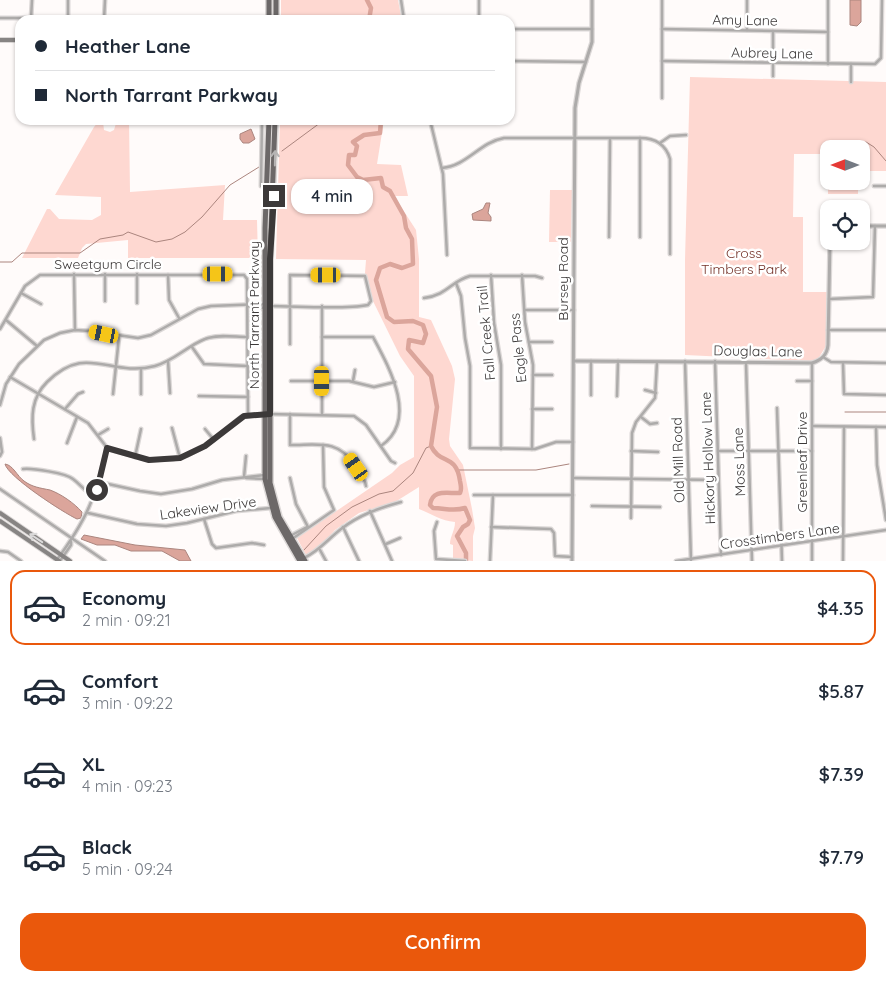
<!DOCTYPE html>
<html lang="en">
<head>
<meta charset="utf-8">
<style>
	:root { --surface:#fff; --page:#f2f2f3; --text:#1f2937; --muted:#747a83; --line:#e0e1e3; --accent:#ea580c }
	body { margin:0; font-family:Quicksand,sans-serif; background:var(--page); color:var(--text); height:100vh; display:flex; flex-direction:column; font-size:19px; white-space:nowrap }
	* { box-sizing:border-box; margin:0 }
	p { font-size:16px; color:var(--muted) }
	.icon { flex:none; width:28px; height:28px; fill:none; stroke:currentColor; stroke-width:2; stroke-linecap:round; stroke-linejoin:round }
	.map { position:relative; height:561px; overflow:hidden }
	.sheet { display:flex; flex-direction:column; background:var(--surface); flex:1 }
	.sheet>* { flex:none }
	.top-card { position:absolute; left:15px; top:15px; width:500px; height:110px; border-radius:15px; box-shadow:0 1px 4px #0004; display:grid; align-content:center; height:110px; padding:0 20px; background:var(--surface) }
	.needle { width:32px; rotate:270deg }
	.buttons { position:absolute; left:820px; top:140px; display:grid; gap:10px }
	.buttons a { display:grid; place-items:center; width:50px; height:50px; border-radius:10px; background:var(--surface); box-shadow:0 1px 4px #0004; font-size:25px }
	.end { position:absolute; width:22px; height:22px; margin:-11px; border:6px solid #3c3939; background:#fff; box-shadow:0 0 0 2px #fff }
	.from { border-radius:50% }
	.bubble { position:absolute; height:35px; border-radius:15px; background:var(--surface); box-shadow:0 1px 4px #0004; font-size:16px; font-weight:600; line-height:35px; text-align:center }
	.car { position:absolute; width:15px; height:30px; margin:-15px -8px; border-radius:6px; box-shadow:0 0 4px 1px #0007; background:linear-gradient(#f5c518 24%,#345 0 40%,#f5c518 0 76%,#345 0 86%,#f5c518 0) }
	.top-card b { display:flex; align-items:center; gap:18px; height:48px; font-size:19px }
	.top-card b+b { border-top:1px solid var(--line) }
	.top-card i { width:12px; height:12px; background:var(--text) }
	ul { padding:9px 0 0; list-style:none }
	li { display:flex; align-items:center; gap:15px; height:75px; margin:0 10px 8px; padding:0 10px; border:2px solid transparent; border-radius:15px }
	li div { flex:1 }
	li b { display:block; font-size:19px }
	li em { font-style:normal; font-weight:600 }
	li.on { border-color:var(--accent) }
	li>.icon { width:45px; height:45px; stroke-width:1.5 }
	.primary-button { display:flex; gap:10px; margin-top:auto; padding:10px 20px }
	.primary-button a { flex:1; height:58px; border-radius:15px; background:var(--accent); color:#fff; font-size:20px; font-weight:600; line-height:58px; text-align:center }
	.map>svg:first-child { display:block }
	.green { fill:#fed8d1 }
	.water { fill:#dba59b; stroke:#ab857e }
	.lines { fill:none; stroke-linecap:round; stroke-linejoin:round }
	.stream { stroke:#ab857e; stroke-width:1 }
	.river { stroke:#dba59b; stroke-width:4.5 }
	.minor-casing { stroke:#dcd8d7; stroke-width:5 }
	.tertiary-casing { stroke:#dcd8d7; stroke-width:5.5 }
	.secondary-casing { stroke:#dcd8d7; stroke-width:6 }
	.primary-casing { stroke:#dcd8d7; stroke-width:8 }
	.minor { stroke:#adabaa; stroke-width:2.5 }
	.tertiary { stroke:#adabaa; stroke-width:3 }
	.secondary { stroke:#878483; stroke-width:4 }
	.primary { stroke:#6c6868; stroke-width:5 }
	.oneway { stroke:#b6b4b4 }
	.oneway2 { stroke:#dbdada }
	.route { stroke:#3c3939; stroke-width:6 }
	.labels { text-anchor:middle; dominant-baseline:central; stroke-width:5; stroke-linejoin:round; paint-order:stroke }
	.street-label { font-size:14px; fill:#3c3939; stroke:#fff }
	.park-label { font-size:14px; fill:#743228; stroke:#fff }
</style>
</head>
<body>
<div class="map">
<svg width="886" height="561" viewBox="0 0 886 561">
	<rect width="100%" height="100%" fill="#fffbfa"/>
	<!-- green -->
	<g class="green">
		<polygon points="281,0 398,0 401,16 388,17 397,20 281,20"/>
		<polygon points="690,77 886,82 886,171 861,171 861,149 829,149 829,181 858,181 858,194 828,194 828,154 794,154 793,217 803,217 803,292 827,292 826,346 818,359 810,361 685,355 685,260"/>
		<polygon points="117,120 129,120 130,192 225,185 223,220 257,220 258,258 128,258 128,240 86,244 82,248 78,258 22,258 47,209 50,209 59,219 92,220 101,215 101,197 55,195 94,127 99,121 103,122 104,130 110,132 114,130"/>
		<path d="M280,120H384L377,164L401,165L408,196H394L416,230L419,259V317L431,320L452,366L455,379L449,439L450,446L463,465L472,509L475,528L473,536V561L453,559V545L450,544C450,536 455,531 455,522C441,521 432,514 419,509V487L395,502L359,513L335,530L318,549L306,555L297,538L392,473L400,465L414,457V376L400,356L371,297L365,273L366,260L276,259Z"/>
		<polygon points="550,190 572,190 571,242 549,242"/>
	</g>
	<!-- water -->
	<g class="water">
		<polygon points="850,0 861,0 861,22 857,26 850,25"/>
		<polygon points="251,129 255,139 249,143 243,143 240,139 240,134"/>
		<polygon points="486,203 490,203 488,213 491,217 491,221 473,220 472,214 483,209"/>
		<path d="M5,464C13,465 17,476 24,481C32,487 40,488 50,490C61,494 74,503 82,512L81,518L77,519C64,513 8,477 5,464Z"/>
		<polygon points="84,535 135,545 185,550 191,561 180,561 162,551 131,551 115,545 97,545 81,539"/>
	</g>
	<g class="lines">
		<!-- stream -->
		<g class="stream">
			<polyline points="866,142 874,147 886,161"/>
			<polyline points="282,151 324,120"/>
			<polyline points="0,262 12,262 22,253 80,253 100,239 123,235 128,232 156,242 172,239 185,232 202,217 230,185 259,167"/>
			<polyline points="845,412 886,412"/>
			<polyline points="459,470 536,470 569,464"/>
			<polyline points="304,550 326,526 352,507 379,494 393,491 413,473 426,448 431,446"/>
		</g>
		<!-- river -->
		<g class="river">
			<polyline points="367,0 371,8 369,20"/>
			<path d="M381,120L380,133L364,135L353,142L357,146L355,155H349L348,165L357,177L363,180L381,178L383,187L390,191L404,216L406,228L412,239L413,264L402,268L390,264L380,268L376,280L387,317L394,322L413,321L423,325L426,334L423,343L409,340L408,349L431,376L437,407L431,446C440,465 456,453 460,481C461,487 462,489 460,493C449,494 432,488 430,505L433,508C445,508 453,512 465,508L470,520L468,524L463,527L457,536L466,553V561"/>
		</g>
		<!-- minor casing -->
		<g class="minor-casing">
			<g id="minor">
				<polyline points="401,0 404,20"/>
				<polyline points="0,18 31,18"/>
				<polyline points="31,19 32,0"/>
				<polyline points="68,20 68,0"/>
				<polyline points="104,20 105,0"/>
				<polyline points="479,20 479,0"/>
				<polyline points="510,29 592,29"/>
				<polyline points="662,29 828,32"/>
				<polyline points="747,30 747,0"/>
				<polyline points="510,61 586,62"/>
				<polyline points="662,61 875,64 881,58 882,0"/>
				<polyline points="828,64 828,0"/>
				<polyline points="773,76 773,31"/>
				<polyline points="851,82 851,64"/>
				<polyline points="662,98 662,0"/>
				<polyline points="430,120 443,174 447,255"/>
				<polyline points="660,143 670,136 686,135"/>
				<path d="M442,168C467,166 480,142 504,138H640C655,138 666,145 670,159V254"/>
				<polyline points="261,186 262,120"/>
				<polyline points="874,186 886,186"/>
				<polyline points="609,237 610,139"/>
				<polyline points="640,237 640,138"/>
				<polyline points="74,274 75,330"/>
				<polyline points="105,274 105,301"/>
				<polyline points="137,274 137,303"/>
				<polyline points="168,275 169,300 179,318"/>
				<polyline points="491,275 494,323 501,365 501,449"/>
				<polyline points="522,275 525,322 533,365 532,449"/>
				<polyline points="456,283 461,296 465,338 470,366 470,448 535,449 556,442 573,442"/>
				<polyline points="21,293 41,304"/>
				<path d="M424,298C448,295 451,281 470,276H535L542,278"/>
				<polyline points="829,299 873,297 875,226"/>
				<polyline points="247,306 265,308"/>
				<path d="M270,306C297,306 343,310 368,305L371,301L365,276L290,275V344"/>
				<polyline points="525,310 574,310"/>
				<polyline points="6,320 37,346"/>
				<polyline points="0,329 25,286 40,275 244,275 247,279 248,415"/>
				<polyline points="828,330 886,330"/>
				<path d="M322,337H373C389,367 419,420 381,446"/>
				<polyline points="529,342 552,342"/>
				<polyline points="192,347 204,364 247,366"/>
				<polyline points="823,357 831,362 886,363"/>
				<polyline points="168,361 170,393"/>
				<polyline points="685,361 691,561"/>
				<polyline points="715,361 721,555"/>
				<polyline points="746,363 752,561"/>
				<polyline points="843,363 844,394 886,395"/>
				<polyline points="141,369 141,394"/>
				<polyline points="533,375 552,375"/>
				<polyline points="10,377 88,423 108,449 149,460 173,459 188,455 205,446 241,417 264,414"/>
				<polyline points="291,381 349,381 374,387 395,382"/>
				<polyline points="353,381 355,370"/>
				<polyline points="797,381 812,381"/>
				<polyline points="645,390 656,393"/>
				<polyline points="113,394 119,337"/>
				<polyline points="591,395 591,361"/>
				<polyline points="199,396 248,397"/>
				<polyline points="617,396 618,361"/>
				<polyline points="0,405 6,384 19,364 44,340 60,333 75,330 90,331 138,338 151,335 198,309 211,306 266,304"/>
				<polyline points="777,408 782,561"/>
				<polyline points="65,409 78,394 83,392"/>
				<polyline points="532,409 552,409"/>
				<polyline points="269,414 354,416 366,425 391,461 395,463"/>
				<path d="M290,414V445C319,445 337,439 355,465C360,472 365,478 366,486"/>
				<polyline points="322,414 322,306"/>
				<polyline points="641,417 650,424 657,423"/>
				<polyline points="813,426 886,427"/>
				<polyline points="876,427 877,465 886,520"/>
				<polyline points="172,428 180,458"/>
				<polyline points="205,429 214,440"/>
				<polyline points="98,435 108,429"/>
				<polyline points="0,438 2,452 0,456"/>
				<path d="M34,439C31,417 31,398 47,382C87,342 109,378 155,366C174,361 187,346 205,339C217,334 234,337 247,337"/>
				<polyline points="67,443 77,417"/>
				<polyline points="631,451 658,452"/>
				<polyline points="718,451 812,451"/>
				<polyline points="135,457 141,429"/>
				<path d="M23,469C32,468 66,473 73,479C81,485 85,492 95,496"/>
				<polyline points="244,477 246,456"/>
				<polyline points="246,478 265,479"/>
				<polyline points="290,478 296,504 308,527"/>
				<polyline points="573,478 718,480"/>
				<polyline points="99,482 140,491 161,494 192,489 222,480 265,475"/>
				<polyline points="0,489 105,561"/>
				<polyline points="474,495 573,495"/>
				<polyline points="592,506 660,507"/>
				<polyline points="370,511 392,561"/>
				<polyline points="88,513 137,524 166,526 187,523 236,511 271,508"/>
				<polyline points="631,518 632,433 636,422 655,398 657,362"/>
				<polyline points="204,519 212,544 216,548 252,543 264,545"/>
				<polyline points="437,522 434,531 436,559 465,561"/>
				<polyline points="343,527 359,561"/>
				<polyline points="491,527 551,529 554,533 555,556 572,557"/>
				<polyline points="290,536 307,527"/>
				<polyline points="292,539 334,510 324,487 323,445"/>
				<polyline points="386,544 400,538"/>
				<polyline points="320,550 326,561"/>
				<polyline points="0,551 8,552 21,561"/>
				<path d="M304,558C319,551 328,539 341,529C359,515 379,508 401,502"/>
				<path d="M56,561C87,519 95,499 107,448"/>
				<polyline points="60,561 71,545 71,542"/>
				<polyline points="490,561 493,495"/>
				<polyline points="676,561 886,530"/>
				<polyline points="812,561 812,363"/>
				<polyline points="843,561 844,427"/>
			</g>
		</g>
		<!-- tertiary casing -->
		<g class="tertiary-casing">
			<g id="tertiary">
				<polyline points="861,226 886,226"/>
				<path d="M574,361L812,363C822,360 827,355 828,345L830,241"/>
				<polyline points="572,561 575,108 579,83 592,42 592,0"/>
			</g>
		</g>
		<!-- secondary casing -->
		<g class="secondary-casing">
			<g id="secondary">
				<polyline points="0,40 20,40"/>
				<polyline points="0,513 70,561"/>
				<polyline points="0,521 59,561"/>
			</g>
		</g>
		<!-- primary casing -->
		<g class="primary-casing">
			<g id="primary">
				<polyline points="269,20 269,0"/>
				<polyline points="276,20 276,0"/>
				<polyline points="269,120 265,228 265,479 275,517 300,561"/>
				<polyline points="275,120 270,259 270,483 279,517 305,561"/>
			</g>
		</g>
		<!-- minor -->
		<use href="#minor" class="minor"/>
		<!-- tertiary -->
		<use href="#tertiary" class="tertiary"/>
		<!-- secondary -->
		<use href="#secondary" class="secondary"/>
		<!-- primary -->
		<use href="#primary" class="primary"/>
	</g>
	<!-- one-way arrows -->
	<defs><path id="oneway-shaft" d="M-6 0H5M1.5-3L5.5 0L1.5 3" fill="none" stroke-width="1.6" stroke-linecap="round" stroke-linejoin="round" transform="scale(1.25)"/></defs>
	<use class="oneway" href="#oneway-shaft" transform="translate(275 158) rotate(-89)"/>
	<use class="oneway2" href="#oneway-shaft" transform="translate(36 538) rotate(-146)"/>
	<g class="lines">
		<!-- route -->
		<polyline class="route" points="97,490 107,448 149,460 180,458 205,446 244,416 270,414 270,259 274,196"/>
	</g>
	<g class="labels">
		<!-- street labels -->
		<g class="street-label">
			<text transform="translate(745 20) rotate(1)">Amy Lane</text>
			<text transform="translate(772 53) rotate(1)">Aubrey Lane</text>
			<text x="108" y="264">Sweetgum Circle</text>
			<text transform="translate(563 279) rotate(-90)">Bursey Road</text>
			<text transform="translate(254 315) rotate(-90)">North Tarrant Parkway</text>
			<text transform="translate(486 333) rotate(-95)">Fall Creek Trail</text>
			<text transform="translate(518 348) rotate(-96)">Eagle Pass</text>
			<text transform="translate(758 351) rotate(1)">Douglas Lane</text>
			<text transform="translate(708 458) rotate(-92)">Hickory Hollow Lane</text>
			<text transform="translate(678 460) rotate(-92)">Old Mill Road</text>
			<text transform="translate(739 462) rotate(-92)">Moss Lane</text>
			<text transform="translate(802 462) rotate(-90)">Greenleaf Drive</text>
			<text transform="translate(208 508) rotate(-8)">Lakeview Drive</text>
			<text transform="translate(780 536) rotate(-8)">Crosstimbers Lane</text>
		</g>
		<!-- park labels -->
		<g class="park-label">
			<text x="744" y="253">Cross<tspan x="744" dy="16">Timbers Park</tspan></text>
		</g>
	</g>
</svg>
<div class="buttons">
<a><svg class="needle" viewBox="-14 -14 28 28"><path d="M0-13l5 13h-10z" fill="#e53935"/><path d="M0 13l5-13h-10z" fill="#747a83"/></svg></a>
<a><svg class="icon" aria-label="locate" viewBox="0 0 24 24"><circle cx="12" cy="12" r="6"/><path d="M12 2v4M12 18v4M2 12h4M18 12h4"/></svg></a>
</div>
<i class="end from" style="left:97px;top:490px"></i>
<i class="end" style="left:274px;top:196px"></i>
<div class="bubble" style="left:291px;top:179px;width:82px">4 min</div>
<i class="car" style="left:218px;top:274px;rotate:90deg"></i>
<i class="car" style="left:326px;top:275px;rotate:270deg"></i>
<i class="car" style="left:104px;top:334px;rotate:282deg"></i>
<i class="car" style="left:322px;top:381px;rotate:180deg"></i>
<i class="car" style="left:356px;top:467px;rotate:325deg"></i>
<div class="top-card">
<b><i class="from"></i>Heather Lane</b>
<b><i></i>North Tarrant Parkway</b>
</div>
</div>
<section class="sheet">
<ul>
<li class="on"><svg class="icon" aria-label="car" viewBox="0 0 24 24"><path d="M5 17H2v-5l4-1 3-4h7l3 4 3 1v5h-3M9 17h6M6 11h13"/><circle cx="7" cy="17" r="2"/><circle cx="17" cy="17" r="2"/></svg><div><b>Economy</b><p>2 min · 09:21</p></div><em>$4.35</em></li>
<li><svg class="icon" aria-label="car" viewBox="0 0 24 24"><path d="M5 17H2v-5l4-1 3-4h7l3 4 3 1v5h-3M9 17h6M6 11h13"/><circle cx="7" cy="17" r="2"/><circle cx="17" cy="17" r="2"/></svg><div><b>Comfort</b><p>3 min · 09:22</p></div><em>$5.87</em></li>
<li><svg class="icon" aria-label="car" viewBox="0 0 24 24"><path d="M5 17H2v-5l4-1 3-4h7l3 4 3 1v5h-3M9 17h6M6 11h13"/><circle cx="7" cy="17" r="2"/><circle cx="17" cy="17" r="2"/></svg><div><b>XL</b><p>4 min · 09:23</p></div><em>$7.39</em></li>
<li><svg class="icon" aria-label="car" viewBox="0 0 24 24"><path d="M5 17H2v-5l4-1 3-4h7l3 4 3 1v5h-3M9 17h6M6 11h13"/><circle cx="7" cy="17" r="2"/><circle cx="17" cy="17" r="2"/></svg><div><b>Black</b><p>5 min · 09:24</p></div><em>$7.79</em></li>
</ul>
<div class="primary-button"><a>Confirm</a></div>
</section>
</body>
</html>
